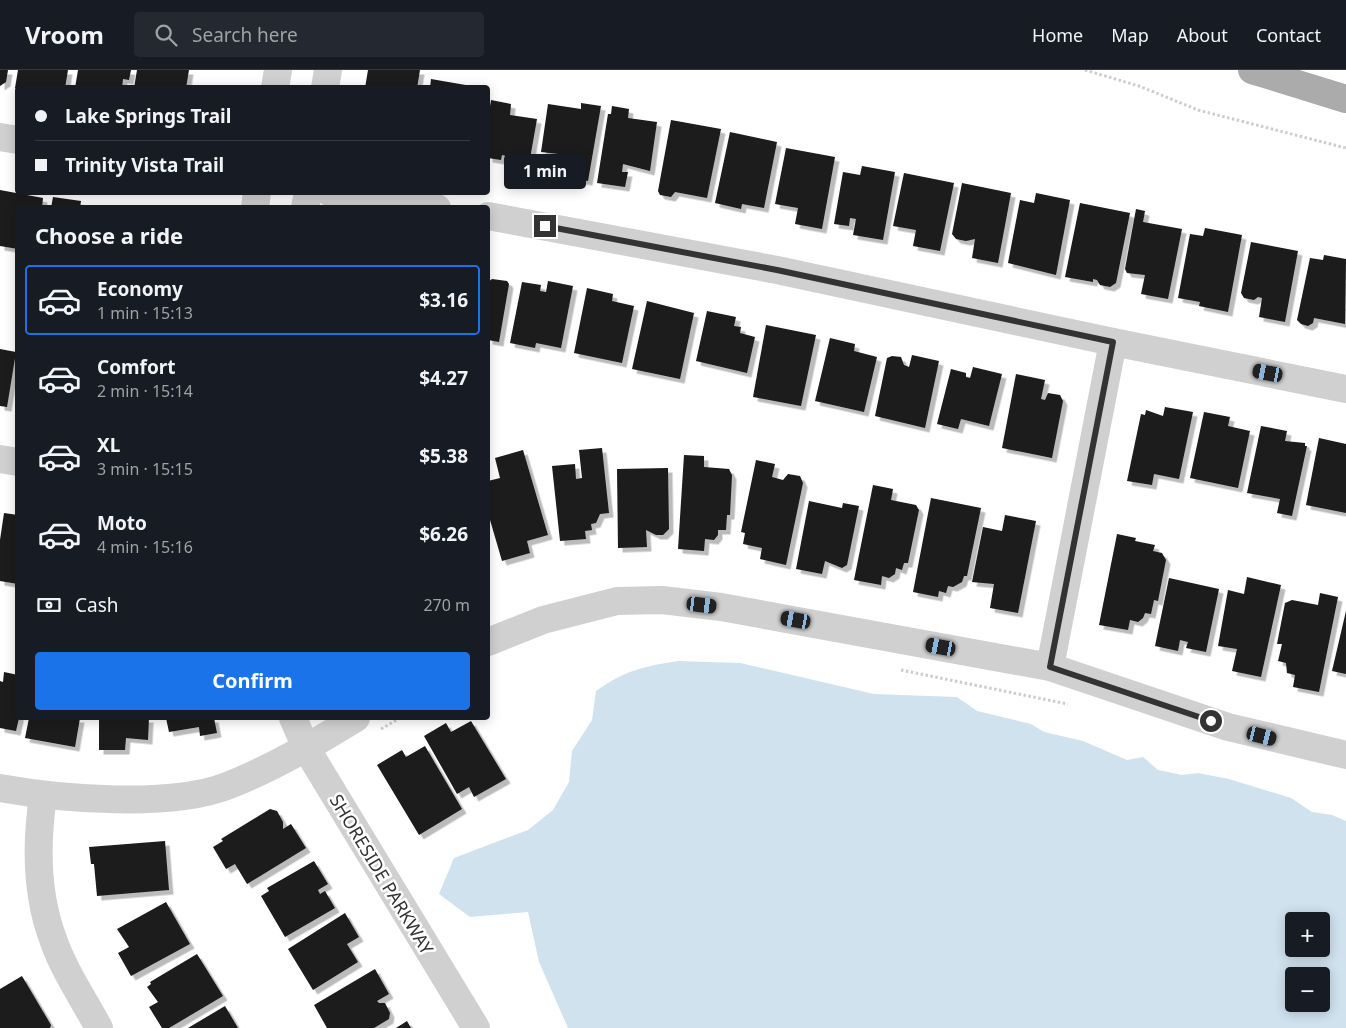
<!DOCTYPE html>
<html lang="en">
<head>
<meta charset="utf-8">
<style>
	:root { --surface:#171b24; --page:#242831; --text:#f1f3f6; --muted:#9ea1a6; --line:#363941; --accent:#1a73e8 }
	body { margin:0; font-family:"Noto Sans",sans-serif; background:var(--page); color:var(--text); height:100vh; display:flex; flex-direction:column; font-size:19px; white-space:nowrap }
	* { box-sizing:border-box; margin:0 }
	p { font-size:16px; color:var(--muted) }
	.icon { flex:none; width:28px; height:28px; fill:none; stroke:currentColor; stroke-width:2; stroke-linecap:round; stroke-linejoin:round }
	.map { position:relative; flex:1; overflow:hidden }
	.drawer { position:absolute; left:15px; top:135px; width:475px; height:515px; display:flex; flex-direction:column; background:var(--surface); border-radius:5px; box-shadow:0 2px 12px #0003 }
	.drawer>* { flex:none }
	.hud { position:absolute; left:15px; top:15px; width:475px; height:110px; border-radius:5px; box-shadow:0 2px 12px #0003; display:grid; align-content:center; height:110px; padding:0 20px; background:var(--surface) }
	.buttons { position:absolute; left:1285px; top:842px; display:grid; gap:10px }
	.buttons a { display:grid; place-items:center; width:45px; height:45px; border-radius:5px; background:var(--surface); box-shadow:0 2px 12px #0003; font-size:25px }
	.end { position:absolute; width:22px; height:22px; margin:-11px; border:6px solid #333; background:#fff; box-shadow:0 0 0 2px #fff }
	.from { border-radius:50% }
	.bubble { position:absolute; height:35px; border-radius:5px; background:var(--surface); box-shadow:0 2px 12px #0003; font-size:16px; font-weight:700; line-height:35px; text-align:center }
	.car { position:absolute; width:15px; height:30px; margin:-15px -8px; border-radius:6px; box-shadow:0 0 4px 1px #0007; background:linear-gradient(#222 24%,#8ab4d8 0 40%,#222 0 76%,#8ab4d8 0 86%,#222 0) }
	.hud b { display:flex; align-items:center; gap:18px; height:48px; font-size:19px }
	.hud b+b { border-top:1px solid var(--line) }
	.hud i { width:12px; height:12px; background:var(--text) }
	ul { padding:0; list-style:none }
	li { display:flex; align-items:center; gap:15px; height:70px; margin:0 10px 8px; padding:0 10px; border:2px solid transparent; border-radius:5px }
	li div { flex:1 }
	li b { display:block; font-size:19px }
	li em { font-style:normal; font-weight:700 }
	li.current { border-color:var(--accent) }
	li>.icon { width:45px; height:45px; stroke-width:1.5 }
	h2 { padding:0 20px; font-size:22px; line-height:60px }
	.pay { display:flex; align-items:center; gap:12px; height:55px; padding:0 20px; font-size:19px }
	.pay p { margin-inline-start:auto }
	.cta { display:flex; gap:10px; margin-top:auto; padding:10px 20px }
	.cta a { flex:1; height:58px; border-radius:5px; background:var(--accent); color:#fff; font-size:20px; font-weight:700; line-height:58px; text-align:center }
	header { display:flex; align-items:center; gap:30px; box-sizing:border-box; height:70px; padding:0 25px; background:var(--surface); border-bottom:1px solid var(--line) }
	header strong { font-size:24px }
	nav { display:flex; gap:28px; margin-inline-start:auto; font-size:18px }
	.search { width:350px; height:45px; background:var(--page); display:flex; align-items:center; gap:12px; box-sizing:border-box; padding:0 18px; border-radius:5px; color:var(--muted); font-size:19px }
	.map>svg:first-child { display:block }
	.water { fill:#cfe2ee; fill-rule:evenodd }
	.building { fill:#1a1a1a; filter:url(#shadow) }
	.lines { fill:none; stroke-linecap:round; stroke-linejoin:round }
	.path { stroke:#cdcdcd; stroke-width:3; stroke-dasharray:2.5 2.5; stroke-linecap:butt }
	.minor { stroke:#d0d0d0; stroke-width:28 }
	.major { stroke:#ababab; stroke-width:28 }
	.route { stroke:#333; stroke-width:6 }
	.labels { text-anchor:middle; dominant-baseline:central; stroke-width:5; stroke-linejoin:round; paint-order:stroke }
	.street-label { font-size:18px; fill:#333; stroke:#fff }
</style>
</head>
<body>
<header>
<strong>Vroom</strong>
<div class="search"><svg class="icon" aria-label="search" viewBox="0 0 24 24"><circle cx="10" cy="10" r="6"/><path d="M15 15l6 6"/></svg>Search here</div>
<nav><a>Home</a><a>Map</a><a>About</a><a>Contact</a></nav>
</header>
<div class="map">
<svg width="1346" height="958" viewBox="0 0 1346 958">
	<defs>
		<filter id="shadow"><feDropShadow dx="4.5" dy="4.5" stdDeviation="0" flood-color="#0004"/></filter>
	</defs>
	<rect width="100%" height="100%" fill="#fff"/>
	<!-- water -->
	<path class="water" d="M678,591L740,593L874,624L957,627L977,641L1031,654L1044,662L1083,671L1127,690L1143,687L1158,700L1182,705L1198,703L1229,709L1291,728L1312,742L1332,745L1346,751V958H568L539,892L528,842L470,847L439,824L454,788L528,760L553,740L569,712L572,681L592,650L596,621C624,601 644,596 678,591ZM1294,851H1321V879H1294ZM1294,906H1321V934H1294Z"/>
	<!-- building -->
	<g class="building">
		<polygon points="0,0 8,0 6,12 0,16"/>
		<polygon points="18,0 68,0 65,18 15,18"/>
		<polygon points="78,0 131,0 129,10 123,9 122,18 75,18"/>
		<polygon points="137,0 189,0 186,18 134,18"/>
		<polygon points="368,0 420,0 417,18 365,18"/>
		<polygon points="431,9 477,17 477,18 430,18"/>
		<polygon points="491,30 511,34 510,45 537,49 528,100 504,96 506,86 502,85 501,90 488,88 488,48"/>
		<polygon points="581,33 601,36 588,111 560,106 563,90 566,90 567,85 541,82 548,34 581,39"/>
		<polygon points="612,36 629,39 628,48 657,52 650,101 623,94 622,102 628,102 625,117 597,113 608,44 611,44"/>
		<polygon points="671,50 721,59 707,128 675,122 671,127 660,125 658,121"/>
		<polygon points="730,62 777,72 764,138 742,134 741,139 715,133"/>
		<polygon points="786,78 835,87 822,159 795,154 798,138 775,134"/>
		<polygon points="862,96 895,102 883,170 853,165 856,149 850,148 849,156 834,154 843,102 860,105"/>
		<polygon points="904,103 954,113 940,181 913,176 916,160 893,156"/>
		<polygon points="962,113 1011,123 998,193 972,188 975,169 966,171 956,169 952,164"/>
		<polygon points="0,120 43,128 42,138 18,138 18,179 0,176"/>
		<polygon points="1036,123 1070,130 1056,205 1008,193 1020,130 1034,133"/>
		<polygon points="53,127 81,131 80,138 51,138"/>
		<polygon points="1080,133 1130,143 1116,213 1110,217 1100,215 1097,210 1093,209 1093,212 1065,207"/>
		<polygon points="1136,139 1145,141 1143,152 1182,159 1168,229 1141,224 1145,205 1127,203 1125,199"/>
		<polygon points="1205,158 1242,165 1228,242 1199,236 1200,232 1178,228 1190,164 1203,166"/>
		<polygon points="1251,172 1298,181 1285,252 1259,247 1262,228 1258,227 1254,230 1244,228 1241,223"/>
		<polygon points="1324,185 1346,189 1345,254 1314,248 1313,253 1308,256 1301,254 1297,250 1310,188 1323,190"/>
		<polygon points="492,209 507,211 509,214 499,272 488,270 488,212"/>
		<polygon points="548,211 573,216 561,278 536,273 535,278 510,273 522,212 541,215 540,221 546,222"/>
		<polygon points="587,218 613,224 612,231 634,236 622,293 574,283"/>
		<polygon points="647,231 694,243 680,309 632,299"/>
		<polygon points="707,241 736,247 734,256 741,257 740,263 755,267 747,303 696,291"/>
		<polygon points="766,255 816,265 801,336 753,327"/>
		<polygon points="830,268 855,274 854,281 877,287 864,342 815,331"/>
		<polygon points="0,279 16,282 7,337 0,336"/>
		<polygon points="912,285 939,291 925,358 875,346 887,288 892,286 901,287 904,295 909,297"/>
		<polygon points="973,297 1002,304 989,356 961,349 958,359 937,354 951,299 966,303 966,307 970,308"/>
		<polygon points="1016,304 1045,310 1041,329 1045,330 1048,323 1060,325 1063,331 1052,388 1002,378"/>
		<polygon points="1165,337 1193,342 1179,409 1154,404 1152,415 1127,411 1141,344 1145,345 1146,340 1163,346"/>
		<polygon points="1204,342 1230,347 1228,356 1250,361 1238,418 1190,408"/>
		<polygon points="1261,356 1287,361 1285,371 1305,373 1305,376 1307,376 1292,446 1277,443 1280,429 1247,423"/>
		<polygon points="1319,368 1346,374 1346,443 1306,435"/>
		<polygon points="602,378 609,443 600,444 596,453 591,454 592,460 585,461 586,469 560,471 552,396 575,394 576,409 582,408 579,380"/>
		<polygon points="523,380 548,465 527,471 530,483 502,491 488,443 488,411 500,408 495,388"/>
		<polygon points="684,385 704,386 704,397 729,399 732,405 730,445 727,445 726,460 718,460 718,465 714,470 705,469 704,481 678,479"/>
		<polygon points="756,390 775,394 772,407 783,410 788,404 800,406 803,413 786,495 760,489 762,478 743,474 745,463 741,462"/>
		<polygon points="668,398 669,459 663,465 656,465 646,460 647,477 618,478 617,399"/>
		<polygon points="873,415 893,419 891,430 916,435 919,440 908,493 904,493 902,500 896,498 895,504 889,508 882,506 881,515 854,510"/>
		<polygon points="931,428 981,438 967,506 964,506 962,512 953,517 948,516 946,523 939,521 938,527 913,522"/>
		<polygon points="809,431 842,438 843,433 859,436 847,495 842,498 825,491 822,504 796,499"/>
		<polygon points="4,443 18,445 18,514 0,511 0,470"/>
		<polygon points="1005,445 1036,451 1018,543 990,538 994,514 972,512 983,457 1002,461"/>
		<polygon points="1117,464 1136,468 1135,471 1155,475 1153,481 1162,483 1166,490 1158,531 1154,530 1151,544 1145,543 1143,548 1138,552 1130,550 1128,560 1099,555"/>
		<polygon points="1247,507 1281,515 1261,607 1232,601 1237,579 1218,576 1228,520 1244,524"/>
		<polygon points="1169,508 1219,519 1206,582 1186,578 1188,572 1180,570 1178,581 1155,576"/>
		<polygon points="1320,523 1338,527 1319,622 1293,617 1295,605 1287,603 1286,593 1278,591 1282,574 1277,574 1285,533 1292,530 1318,535"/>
		<polygon points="1346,541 1346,604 1332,601"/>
		<polygon points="4,602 18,605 19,648 16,661 0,658 0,611 3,612"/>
		<polygon points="29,648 80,648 75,677 25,668"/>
		<polygon points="99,648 149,648 148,670 126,668 125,680 99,680"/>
		<polygon points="166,648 214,648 217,663 200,666 199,657 169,662"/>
		<polygon points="471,651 506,709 474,727 469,717 457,724 424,666 446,653 451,662"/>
		<polygon points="425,676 462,739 419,765 377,695 402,680 406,687"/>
		<polygon points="270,739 277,741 283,752 283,759 291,754 306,778 247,814 235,794 226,799 213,777 223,771 221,769"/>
		<polygon points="165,771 169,820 97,826 94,794 91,794 89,777"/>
		<polygon points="314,791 328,814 318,820 320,824 325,821 335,838 285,867 261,826 269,821 267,818"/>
		<polygon points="166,832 190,874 131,906 118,883 129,877 117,859"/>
		<polygon points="345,843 359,867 347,874 358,892 313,920 288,879"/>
		<polygon points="197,884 223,926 169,958 162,958 149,937 158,932 147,917 151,914 150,912"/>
		<polygon points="375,899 389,924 377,931 379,933 385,933 390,943 389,949 374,958 327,958 314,935"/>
		<polygon points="22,906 51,955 50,958 0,958 0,919"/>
		<polygon points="225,936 238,958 188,958"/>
		<polygon points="407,951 411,958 396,958"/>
	</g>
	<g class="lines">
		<!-- path -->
		<g class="path">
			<polyline points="1085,0 1139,16 1198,40 1346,78"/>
			<polyline points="901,600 1068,634"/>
			<polyline points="381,659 400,648"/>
		</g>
		<!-- minor -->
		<g class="minor">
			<polyline points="275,18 278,0"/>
			<polyline points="325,18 328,0"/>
			<polyline points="0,67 18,70"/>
			<polyline points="329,122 437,138"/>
			<polyline points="255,138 257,122"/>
			<polyline points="305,138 308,122"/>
			<polyline points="488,146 777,200 1113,272 1346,319"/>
			<polyline points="0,389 18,392"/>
			<polyline points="488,572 543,550 617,531 662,530 721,537 1050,597 1228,657 1346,685"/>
			<polyline points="1050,597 1113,272"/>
			<polyline points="293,648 306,678 476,958"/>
			<path d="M0,718C61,729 169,738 227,716C273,698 315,673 356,648"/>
			<path d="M43,726C36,774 36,824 53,869C63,899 84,930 99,958"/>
		</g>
		<!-- major -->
		<polyline class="major" points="1252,0 1346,29"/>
	</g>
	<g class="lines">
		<!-- route -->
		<polyline class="route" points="545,156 777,200 1113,272 1050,597 1211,651"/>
	</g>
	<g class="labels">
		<!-- street labels -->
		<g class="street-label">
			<text transform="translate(382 804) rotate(59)">SHORESIDE PARKWAY</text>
		</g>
	</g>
</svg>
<div class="buttons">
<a>+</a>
<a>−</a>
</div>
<i class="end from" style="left:1211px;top:651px"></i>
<i class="end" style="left:545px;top:156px"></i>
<div class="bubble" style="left:504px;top:84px;width:82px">1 min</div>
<i class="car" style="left:1268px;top:303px;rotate:281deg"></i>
<i class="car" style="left:702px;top:535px;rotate:97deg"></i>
<i class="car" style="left:796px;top:550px;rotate:280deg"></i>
<i class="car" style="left:941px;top:577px;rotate:281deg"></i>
<i class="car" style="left:1262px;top:666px;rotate:104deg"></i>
<div class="hud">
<b><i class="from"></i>Lake Springs Trail</b>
<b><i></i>Trinity Vista Trail</b>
</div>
<section class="drawer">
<h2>Choose a ride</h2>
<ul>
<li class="current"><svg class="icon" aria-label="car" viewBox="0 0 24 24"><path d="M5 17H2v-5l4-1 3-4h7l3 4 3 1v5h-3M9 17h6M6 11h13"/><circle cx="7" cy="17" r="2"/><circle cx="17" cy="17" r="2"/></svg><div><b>Economy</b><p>1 min · 15:13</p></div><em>$3.16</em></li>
<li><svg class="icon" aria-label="car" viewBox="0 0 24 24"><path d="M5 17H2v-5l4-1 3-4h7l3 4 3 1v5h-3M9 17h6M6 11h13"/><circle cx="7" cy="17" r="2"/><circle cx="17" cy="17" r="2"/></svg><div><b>Comfort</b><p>2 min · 15:14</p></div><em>$4.27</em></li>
<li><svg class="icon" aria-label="car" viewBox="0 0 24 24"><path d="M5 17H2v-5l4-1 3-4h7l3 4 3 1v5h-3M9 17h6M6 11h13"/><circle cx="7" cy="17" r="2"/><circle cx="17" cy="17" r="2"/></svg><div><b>XL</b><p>3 min · 15:15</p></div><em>$5.38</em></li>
<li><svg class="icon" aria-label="car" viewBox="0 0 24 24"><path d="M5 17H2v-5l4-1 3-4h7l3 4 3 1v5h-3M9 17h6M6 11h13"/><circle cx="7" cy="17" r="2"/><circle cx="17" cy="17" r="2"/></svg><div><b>Moto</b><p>4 min · 15:16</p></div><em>$6.26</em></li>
</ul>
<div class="pay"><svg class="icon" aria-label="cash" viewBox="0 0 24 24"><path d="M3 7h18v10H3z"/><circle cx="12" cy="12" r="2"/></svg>Cash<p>270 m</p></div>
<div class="cta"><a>Confirm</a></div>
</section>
</div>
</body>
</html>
